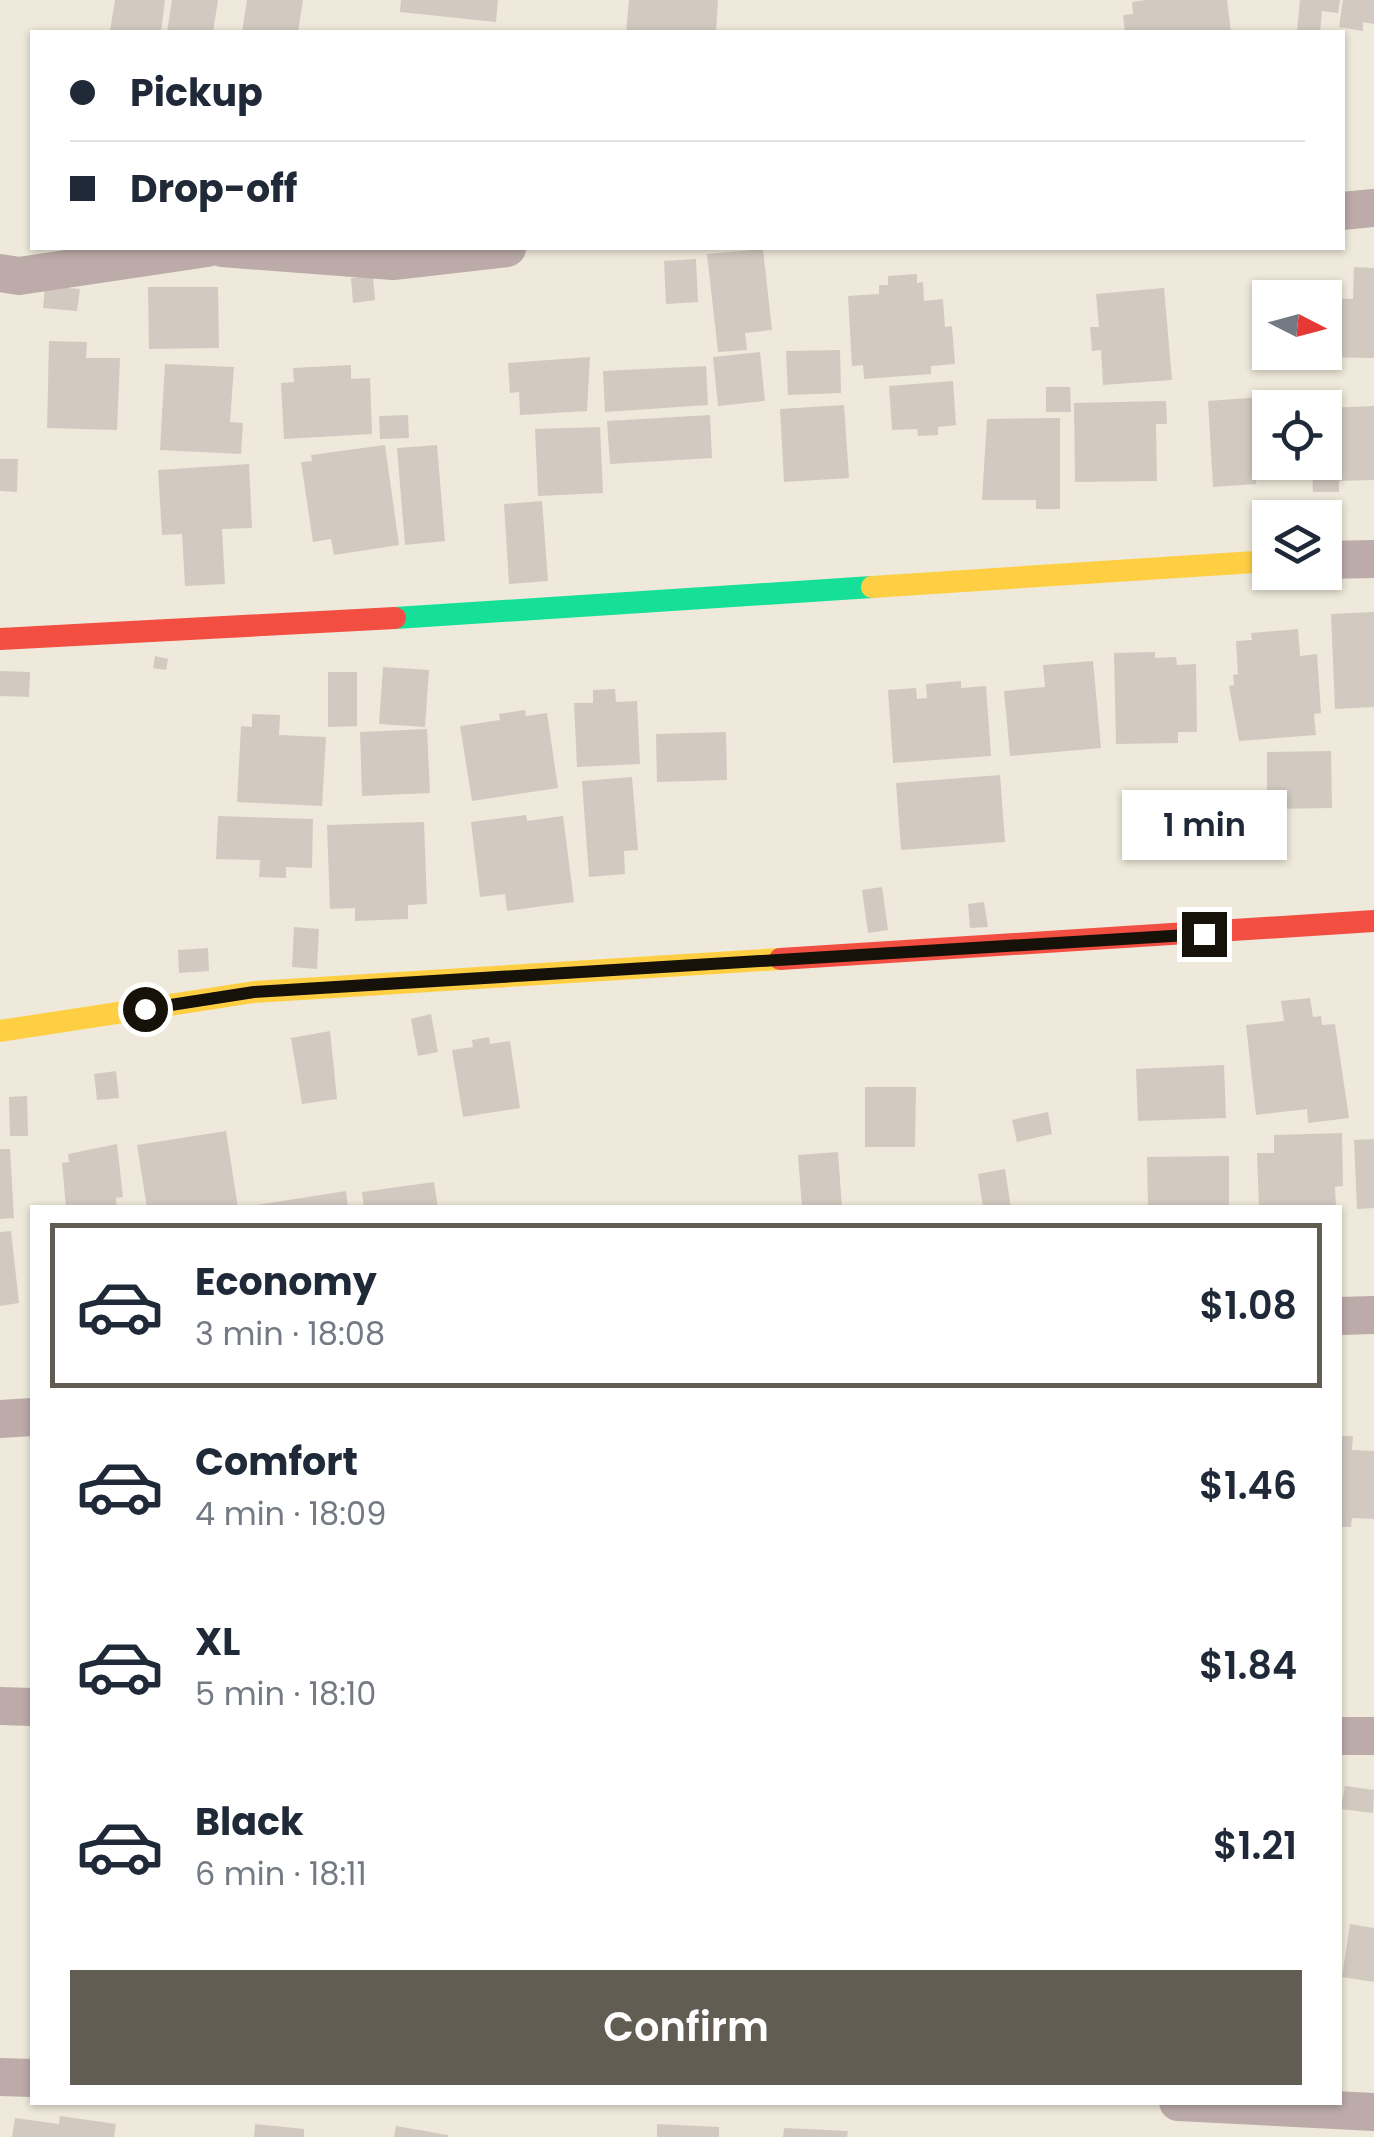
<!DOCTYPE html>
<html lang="en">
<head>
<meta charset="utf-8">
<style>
	:root { --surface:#fff; --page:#f2f2f3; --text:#1f2937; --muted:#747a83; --line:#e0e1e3; --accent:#625d52 }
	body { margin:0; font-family:Poppins,sans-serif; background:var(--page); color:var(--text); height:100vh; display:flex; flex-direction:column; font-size:38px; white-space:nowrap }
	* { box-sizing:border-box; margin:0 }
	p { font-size:32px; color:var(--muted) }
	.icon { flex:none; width:55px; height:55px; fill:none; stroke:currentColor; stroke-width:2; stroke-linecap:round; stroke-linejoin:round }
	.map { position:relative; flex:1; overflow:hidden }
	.drawer { position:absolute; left:30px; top:1205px; width:1312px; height:900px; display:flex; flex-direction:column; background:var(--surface); border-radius:0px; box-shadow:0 2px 8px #0004 }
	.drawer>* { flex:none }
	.top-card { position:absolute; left:30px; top:30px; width:1315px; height:220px; border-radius:0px; box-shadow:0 2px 8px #0004; display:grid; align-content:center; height:220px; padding:0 40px; background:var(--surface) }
	.needle { width:65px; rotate:96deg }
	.tools { position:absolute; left:1252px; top:280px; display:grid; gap:20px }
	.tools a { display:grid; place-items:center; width:90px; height:90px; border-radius:0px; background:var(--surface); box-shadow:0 2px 8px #0004; font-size:50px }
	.end { position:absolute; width:45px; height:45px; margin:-22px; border:12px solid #161209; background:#fff; box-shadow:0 0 0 5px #fff }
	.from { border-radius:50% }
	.bubble { position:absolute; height:70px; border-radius:0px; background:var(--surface); box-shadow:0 2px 8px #0004; font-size:32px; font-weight:600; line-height:70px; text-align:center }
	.top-card b { display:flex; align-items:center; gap:35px; height:95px; font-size:38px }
	.top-card b+b { border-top:2px solid var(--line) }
	.top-card i { width:25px; height:25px; background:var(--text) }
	ul { padding:18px 0 0; list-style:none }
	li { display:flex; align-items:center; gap:30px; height:165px; margin:0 20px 15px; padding:0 20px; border:5px solid transparent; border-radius:0px }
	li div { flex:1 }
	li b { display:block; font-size:38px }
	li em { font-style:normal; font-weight:600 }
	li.selected { border-color:var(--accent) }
	li>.icon { width:90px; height:90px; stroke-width:1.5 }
	.cta { display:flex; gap:20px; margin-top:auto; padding:20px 40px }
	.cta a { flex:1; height:115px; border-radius:0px; background:var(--accent); color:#fff; font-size:40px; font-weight:600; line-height:115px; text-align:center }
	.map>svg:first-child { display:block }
	.building { fill:#d2cac1 }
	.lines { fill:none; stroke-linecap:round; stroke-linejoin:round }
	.street { stroke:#bcaba9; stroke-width:38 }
	.fast { stroke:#16e098; stroke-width:22 }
	.slow { stroke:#ffcf43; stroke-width:22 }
	.jam { stroke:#f24e42; stroke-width:22 }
	.route { stroke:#161209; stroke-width:12 }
</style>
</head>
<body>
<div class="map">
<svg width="1374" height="2137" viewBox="0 0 1374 2137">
	<rect width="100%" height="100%" fill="#eee9da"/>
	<!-- building -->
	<g class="building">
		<polygon points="115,0 165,0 161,32 110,31"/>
		<polygon points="172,0 218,0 213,32 167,32"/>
		<polygon points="247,0 303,0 298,32 242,32"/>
		<polygon points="401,0 498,0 496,22 400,12"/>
		<polygon points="629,0 718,0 716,32 626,32"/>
		<polygon points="1146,0 1227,0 1231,32 1125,32 1123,15 1133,14 1132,2"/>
		<polygon points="1300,0 1340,0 1338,13 1322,11 1320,32 1297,32"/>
		<polygon points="1343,0 1374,0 1374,24 1363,22 1363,31 1339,27"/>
		<polygon points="763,249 772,330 745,333 747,350 718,352 707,254"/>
		<polygon points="696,259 698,302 666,304 664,261"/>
		<polygon points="1354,267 1374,268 1374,358 1310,357 1311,352 1325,352 1325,298 1353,299"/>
		<polygon points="917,274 917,283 923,282 924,301 943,299 945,327 952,326 955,364 931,366 931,374 864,379 863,365 852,366 848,296 879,294 879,285 888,285 888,276"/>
		<polygon points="373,276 375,300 353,303 351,278"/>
		<polygon points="45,286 80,289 77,311 43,308"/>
		<polygon points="148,287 218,287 219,348 149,349"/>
		<polygon points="1164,288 1172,380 1103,385 1101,350 1092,351 1090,327 1099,327 1096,294"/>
		<polygon points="49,341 87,342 86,358 120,358 117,430 47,428"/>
		<polygon points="840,350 841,393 788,395 786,351"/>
		<polygon points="760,352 765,401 718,406 713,357"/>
		<polygon points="590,357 587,411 520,415 519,392 510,393 508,363"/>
		<polygon points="165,364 234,367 230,422 243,423 241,454 160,450"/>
		<polygon points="351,365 351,379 370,378 372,434 284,439 281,383 294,382 293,368"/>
		<polygon points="706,366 708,405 605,412 603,371"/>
		<polygon points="953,381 956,425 938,427 938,435 918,436 917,429 892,430 889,386"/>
		<polygon points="1046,387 1070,387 1071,412 1046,412"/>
		<polygon points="1291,395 1292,408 1270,408 1270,462 1295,462 1295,468 1255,471 1256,484 1213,487 1208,401"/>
		<polygon points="1166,401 1167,424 1156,424 1157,481 1075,482 1074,403"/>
		<polygon points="844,405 849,478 784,482 780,409"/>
		<polygon points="1374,406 1374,480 1339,481 1339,492 1313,492 1312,462 1325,462 1325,408"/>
		<polygon points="408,415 409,438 380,439 379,416"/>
		<polygon points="710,415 712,458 610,464 607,421"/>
		<polygon points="1060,418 1060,509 1036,509 1036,500 982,500 987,419"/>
		<polygon points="600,427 603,493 538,496 535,429"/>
		<polygon points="385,445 399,545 334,555 331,539 313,542 301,462 312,461 311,455"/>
		<polygon points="437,445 445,541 405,545 397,448"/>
		<polygon points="0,459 18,459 17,492 0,491"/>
		<polygon points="249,464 252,528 222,529 225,584 185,586 182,534 162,535 158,470"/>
		<polygon points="542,501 548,581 509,584 504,504"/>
		<polygon points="1374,612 1374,707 1335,709 1331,614"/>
		<polygon points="1298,629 1300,656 1317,654 1321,713 1314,714 1316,735 1239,741 1229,686 1234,685 1233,675 1238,674 1236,641 1252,640 1251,633"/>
		<polygon points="1155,652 1155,658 1176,657 1177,665 1196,664 1197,732 1178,732 1178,743 1116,744 1114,653"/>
		<polygon points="155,656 168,659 166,670 153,668"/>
		<polygon points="1093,661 1101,748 1010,756 1004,691 1045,687 1043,665"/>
		<polygon points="383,667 429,670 425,727 379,724"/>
		<polygon points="0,671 30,672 29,697 0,696"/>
		<polygon points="328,672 357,672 357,726 328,727"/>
		<polygon points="961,681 961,688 986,686 991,756 893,763 888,690 916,688 917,699 927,698 926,684"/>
		<polygon points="615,689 616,702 637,701 640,764 577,767 574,703 593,703 593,690"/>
		<polygon points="525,710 526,716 547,713 558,788 472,801 460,726 500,720 499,714"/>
		<polygon points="252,714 280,715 279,735 326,737 322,806 237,802 241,726 252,727"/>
		<polygon points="427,729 430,793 362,796 360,732"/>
		<polygon points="726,732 727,780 657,782 656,734"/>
		<polygon points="1331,751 1332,808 1267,809 1267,752"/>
		<polygon points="1000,775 1005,842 901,850 896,783"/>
		<polygon points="632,777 638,850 624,851 625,874 589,877 582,781"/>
		<polygon points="526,815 527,821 563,816 574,902 507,911 505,894 480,897 471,822"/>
		<polygon points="218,816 313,819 312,868 286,867 286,878 259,877 260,860 216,859"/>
		<polygon points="424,822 427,904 408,905 408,919 355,921 355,908 330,909 327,825"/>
		<polygon points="882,887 888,930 868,933 862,890"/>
		<polygon points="984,902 988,927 970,928 968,904"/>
		<polygon points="294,927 319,929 317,969 292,967"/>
		<polygon points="208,948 209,971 179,973 178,950"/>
		<polygon points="1310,998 1313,1017 1321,1016 1322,1025 1335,1024 1349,1118 1308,1123 1307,1109 1256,1115 1246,1025 1284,1021 1281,1001"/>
		<polygon points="431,1014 438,1052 418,1056 411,1019"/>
		<polygon points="330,1031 337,1099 302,1104 291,1038"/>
		<polygon points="489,1037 490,1044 510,1041 520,1108 463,1117 452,1050 473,1047 472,1040"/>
		<polygon points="1224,1065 1226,1118 1138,1121 1136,1069"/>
		<polygon points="116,1071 119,1098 97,1100 94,1074"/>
		<polygon points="865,1087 916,1087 915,1147 865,1147"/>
		<polygon points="27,1096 28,1136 10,1136 9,1097"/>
		<polygon points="1048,1112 1052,1134 1017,1142 1012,1120"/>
		<polygon points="226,1131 238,1208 147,1208 137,1145"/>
		<polygon points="1342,1133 1343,1186 1335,1187 1336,1208 1259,1208 1257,1153 1274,1153 1274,1135"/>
		<polygon points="1374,1139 1374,1208 1357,1209 1354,1140"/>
		<polygon points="117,1144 123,1197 116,1198 117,1208 66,1208 62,1163 69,1162 68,1154"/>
		<polygon points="0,1149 10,1149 14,1218 0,1219"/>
		<polygon points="838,1152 842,1208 802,1208 798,1155"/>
		<polygon points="1229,1156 1229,1208 1148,1208 1147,1157"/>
		<polygon points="1005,1169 1011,1208 983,1208 978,1174"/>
		<polygon points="434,1182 438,1208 364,1208 362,1192"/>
		<polygon points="346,1191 348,1208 258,1208 257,1205"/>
		<polygon points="11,1231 19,1303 0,1306 0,1232"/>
		<polygon points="1340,1436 1353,1436 1352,1450 1374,1451 1374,1519 1352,1518 1351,1527 1340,1527"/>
		<polygon points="1345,1786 1374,1790 1373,1813 1341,1809"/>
		<polygon points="1350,1924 1374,1928 1374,1982 1342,1977"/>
		<polygon points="60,2116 116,2124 114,2137 12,2137 15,2118 59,2124"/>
		<polygon points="255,2124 304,2129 304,2137 254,2137"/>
		<polygon points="657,2124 719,2127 719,2137 657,2137"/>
		<polygon points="396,2126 448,2135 448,2137 394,2137"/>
		<polygon points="784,2128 848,2131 847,2137 783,2137"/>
	</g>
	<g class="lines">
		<!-- street -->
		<g class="street">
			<polyline points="1342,211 1374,208"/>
			<polyline points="222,248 393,261 507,248"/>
			<polyline points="0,273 19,276 207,248"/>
			<polyline points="1325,560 1374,559"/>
			<polyline points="1340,1316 1374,1315"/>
			<polyline points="0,1419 32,1417"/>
			<polyline points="0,1706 32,1707"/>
			<polyline points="1340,1736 1374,1736"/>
			<polyline points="0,2077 32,2078"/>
			<polyline points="1178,2102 1374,2112"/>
		</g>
		<!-- fast -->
		<polyline class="fast" points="395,618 872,587"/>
		<!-- slow -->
		<g class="slow">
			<polyline points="872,587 1270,561"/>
			<polyline points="0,1031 254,992 780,959"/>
		</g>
		<!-- jam -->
		<g class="jam">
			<polyline points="0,639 395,618"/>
			<polyline points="780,959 1374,921"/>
		</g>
	</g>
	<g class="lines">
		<!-- route -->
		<polyline class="route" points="145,1009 254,992 1204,934"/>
	</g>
</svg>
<div class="tools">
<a><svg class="needle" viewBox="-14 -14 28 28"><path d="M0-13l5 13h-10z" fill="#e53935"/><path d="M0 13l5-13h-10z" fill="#747a83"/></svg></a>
<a><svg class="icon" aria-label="locate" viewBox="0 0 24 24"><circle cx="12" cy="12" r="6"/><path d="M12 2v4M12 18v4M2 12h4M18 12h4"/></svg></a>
<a><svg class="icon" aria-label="layers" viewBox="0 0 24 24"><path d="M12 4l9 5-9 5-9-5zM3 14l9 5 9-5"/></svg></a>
</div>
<i class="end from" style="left:145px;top:1009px"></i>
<i class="end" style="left:1204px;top:934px"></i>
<div class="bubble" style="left:1122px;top:790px;width:165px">1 min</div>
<div class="top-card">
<b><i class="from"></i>Pickup</b>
<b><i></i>Drop-off</b>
</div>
<section class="drawer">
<ul>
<li class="selected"><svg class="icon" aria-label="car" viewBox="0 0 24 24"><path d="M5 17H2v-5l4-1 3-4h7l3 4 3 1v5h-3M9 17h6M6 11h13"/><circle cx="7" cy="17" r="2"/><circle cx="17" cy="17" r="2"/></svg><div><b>Economy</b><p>3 min · 18:08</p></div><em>$1.08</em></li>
<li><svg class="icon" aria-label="car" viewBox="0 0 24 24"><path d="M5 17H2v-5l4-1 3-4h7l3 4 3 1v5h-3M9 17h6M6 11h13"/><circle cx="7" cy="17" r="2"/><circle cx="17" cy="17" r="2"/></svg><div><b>Comfort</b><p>4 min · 18:09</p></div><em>$1.46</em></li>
<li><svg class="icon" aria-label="car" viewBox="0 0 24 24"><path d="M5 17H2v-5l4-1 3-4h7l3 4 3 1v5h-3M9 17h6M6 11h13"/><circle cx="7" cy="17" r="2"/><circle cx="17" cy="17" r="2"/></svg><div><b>XL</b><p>5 min · 18:10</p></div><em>$1.84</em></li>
<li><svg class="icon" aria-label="car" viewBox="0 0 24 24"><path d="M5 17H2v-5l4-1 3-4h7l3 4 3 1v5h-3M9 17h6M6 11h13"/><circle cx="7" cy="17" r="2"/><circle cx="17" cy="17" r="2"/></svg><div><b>Black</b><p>6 min · 18:11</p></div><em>$1.21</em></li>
</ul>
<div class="cta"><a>Confirm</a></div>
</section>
</div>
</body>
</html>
